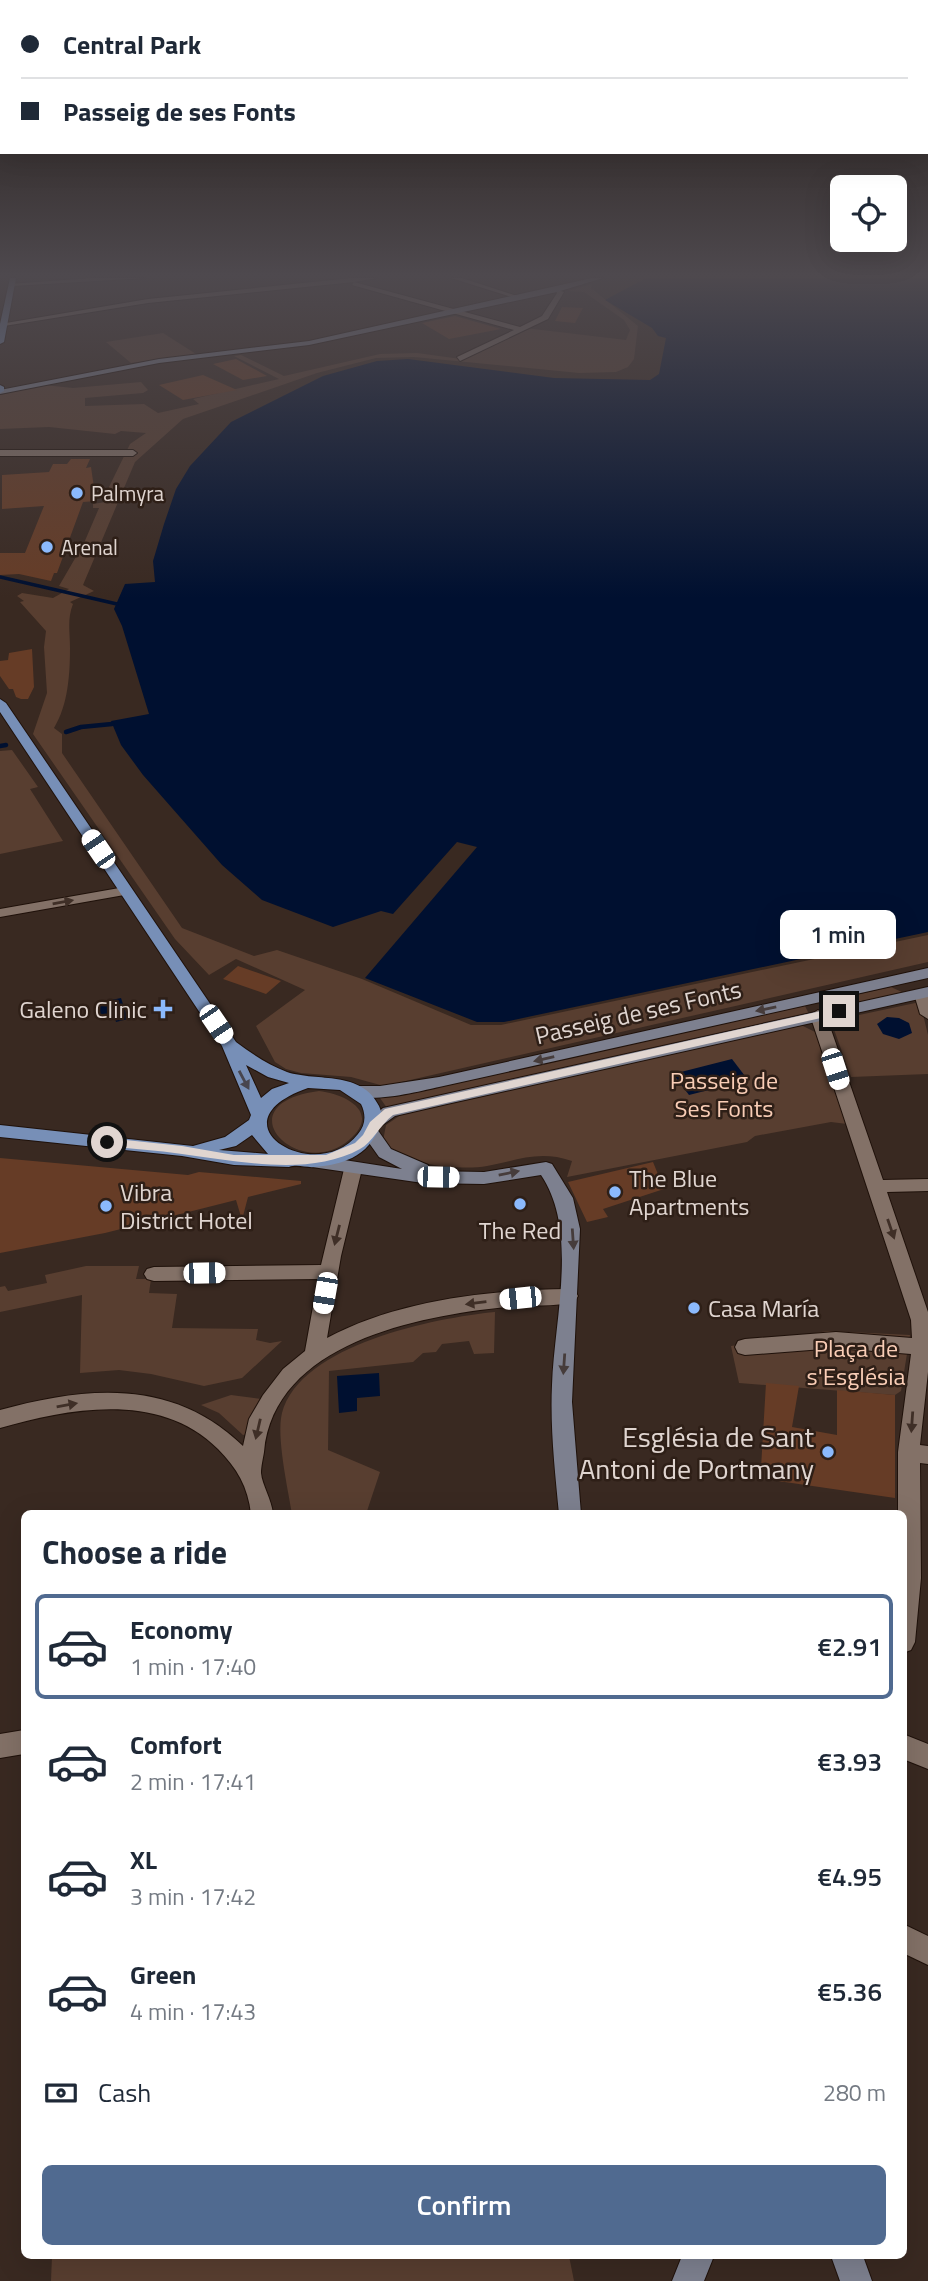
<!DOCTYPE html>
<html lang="en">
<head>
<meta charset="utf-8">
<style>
	:root { --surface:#fff; --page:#f6f6f7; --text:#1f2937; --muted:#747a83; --line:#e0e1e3; --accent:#506a90 }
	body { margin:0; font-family:"Titillium Web",sans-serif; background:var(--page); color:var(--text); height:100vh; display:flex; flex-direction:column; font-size:26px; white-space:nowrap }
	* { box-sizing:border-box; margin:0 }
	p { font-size:23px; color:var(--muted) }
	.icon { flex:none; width:38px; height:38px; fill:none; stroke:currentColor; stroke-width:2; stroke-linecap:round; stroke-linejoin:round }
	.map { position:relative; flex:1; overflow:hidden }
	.panel { position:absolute; left:21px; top:1510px; width:886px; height:749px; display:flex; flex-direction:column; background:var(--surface); border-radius:10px; box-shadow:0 7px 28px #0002 }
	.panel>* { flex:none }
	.hud { position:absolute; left:0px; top:0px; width:929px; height:154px; box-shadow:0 7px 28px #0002; display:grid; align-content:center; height:154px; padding:0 21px; background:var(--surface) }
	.fabs { position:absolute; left:830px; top:175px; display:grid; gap:14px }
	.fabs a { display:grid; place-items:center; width:77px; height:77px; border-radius:10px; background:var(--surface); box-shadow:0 7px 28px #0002; font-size:35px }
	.end { position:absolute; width:32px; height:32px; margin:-16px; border:9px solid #e0d5d0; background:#111; box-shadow:0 0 0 4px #111 }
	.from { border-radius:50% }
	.bubble { position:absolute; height:49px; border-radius:10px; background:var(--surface); box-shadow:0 7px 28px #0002; font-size:23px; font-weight:600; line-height:49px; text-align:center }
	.car { position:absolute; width:21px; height:42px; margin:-21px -10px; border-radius:9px; box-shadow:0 0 5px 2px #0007; background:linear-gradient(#fff 24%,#345 0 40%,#fff 0 76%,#345 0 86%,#fff 0) }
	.hud b { display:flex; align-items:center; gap:24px; height:66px; font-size:26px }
	.hud b+b { border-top:2px solid var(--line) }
	.hud i { width:18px; height:18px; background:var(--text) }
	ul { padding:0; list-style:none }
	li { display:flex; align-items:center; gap:21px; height:105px; margin:0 14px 10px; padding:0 7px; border:4px solid transparent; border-radius:10px }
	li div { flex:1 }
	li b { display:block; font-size:26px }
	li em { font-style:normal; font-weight:600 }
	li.selected { border-color:var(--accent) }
	li>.icon { width:63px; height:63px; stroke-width:1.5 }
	h2 { padding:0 21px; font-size:32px; line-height:84px }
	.pay { display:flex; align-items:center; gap:18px; height:77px; padding:0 21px; font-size:26px }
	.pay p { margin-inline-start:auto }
	.action { display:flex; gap:14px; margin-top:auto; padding:14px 21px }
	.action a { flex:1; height:80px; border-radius:10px; background:var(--accent); color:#fff; font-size:28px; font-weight:600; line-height:80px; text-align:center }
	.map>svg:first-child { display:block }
	.green { fill:#583e30 }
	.water { fill:#001030 }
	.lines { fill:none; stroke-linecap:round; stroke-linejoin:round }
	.stream-far1 { stroke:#001030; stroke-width:3.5 }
	.stream { stroke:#001030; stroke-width:4.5 }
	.building { fill:#663c26 }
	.street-casing { stroke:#1f110a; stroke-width:2 }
	.secondary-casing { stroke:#1f110a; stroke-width:2 }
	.primary-casing { stroke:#1f110a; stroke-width:2 }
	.street { fill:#837167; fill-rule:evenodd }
	.secondary { fill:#7d808f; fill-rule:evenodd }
	.primary { fill:#778fb7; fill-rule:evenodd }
	.oneway { fill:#3f2f27 }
	.oneway2 { fill:#463c3b }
	.oneway3 { fill:#48464f }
	.route { fill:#e0d5d0 }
	.poi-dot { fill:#8bb9fc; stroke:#2e1f17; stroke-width:2.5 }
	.labels { text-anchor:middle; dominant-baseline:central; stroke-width:5; stroke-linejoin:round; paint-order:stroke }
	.far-poi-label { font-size:21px; fill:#e0d5d0; stroke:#2e1f17; text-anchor:start }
	.poi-label { font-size:24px; fill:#e0d5d0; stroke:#2e1f17; text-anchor:start }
	.street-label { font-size:24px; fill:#e0d5d0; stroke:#2e1f17 }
	.park-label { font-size:24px; fill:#f9cdb6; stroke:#2e1f17 }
	.near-poi-label { font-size:28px; fill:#e0d5d0; stroke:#2e1f17; text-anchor:end }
</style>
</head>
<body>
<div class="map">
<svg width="928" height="2281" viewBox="0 0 928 2281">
	<rect width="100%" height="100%" fill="#392921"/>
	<!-- green -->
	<g class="green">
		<path d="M592,284L591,288L638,326L634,359L628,367L616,372L579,373L414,357L376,358L317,373L183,419L135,462L83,585L94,591L70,602L73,604C67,619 70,632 70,648C70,675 68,705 54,728L62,734V753L182,928L254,956L277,950L362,979L471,1025H501L928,935V962L384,1086L351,1077L301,1073L286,1069L275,1062L256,1026L305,990L236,959L209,975L175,939L33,734L47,693L44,647L46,631L20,602L24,601L17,596L22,593L53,598L69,589L59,586L84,543L99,508H93V504L105,502L103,489H108L130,444L146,433L121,431L115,434L49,427L0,429V395L44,385L73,388L141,382L148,390L143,393L85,398V406L144,404L158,413L199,404L193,399L279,379L234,356L241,355L284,376L380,354L417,353L461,359L525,328L626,340L630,330L624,320L584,292L568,291Z"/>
		<polygon points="163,333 196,354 131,363 106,342"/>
		<polygon points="12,750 38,787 30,789 63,841 0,854 0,751"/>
		<polygon points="891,987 904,993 827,1010 829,1001"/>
		<polygon points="920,1002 928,1035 928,1074 851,1077 831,1021"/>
		<polygon points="805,1006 809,1014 387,1108 380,1098"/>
		<path d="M801,1025L817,1033L847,1124L831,1122L755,1136L747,1142L567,1177L572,1161C539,1150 519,1160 487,1166C465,1170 419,1166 400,1155C394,1152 388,1146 383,1141L386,1125L405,1112Z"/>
		<path d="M319,1091C345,1094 382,1112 349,1140C299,1183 221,1104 319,1091Z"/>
		<polygon points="86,1266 139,1266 136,1279 151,1279 149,1293 177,1294 172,1328 258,1329 256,1340 270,1343 282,1341 242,1378 204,1386 151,1374 119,1370 80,1373 82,1295 0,1312 0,1287 5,1286 8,1291 47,1283 45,1275"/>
		<path d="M495,1312L494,1353L474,1354L469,1341L442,1344L436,1352L423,1353L413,1362L329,1371L328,1450L380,1472L366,1514H292C288,1489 276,1436 282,1413C301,1344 435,1318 495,1312Z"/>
		<polygon points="828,1331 910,1335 901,1391 895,1395 739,1383 731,1346"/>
		<polygon points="231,1395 261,1399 247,1434 243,1435 219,1413 201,1405"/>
		<polygon points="52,2256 569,2256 574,2281 51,2281"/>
	</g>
	<!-- water -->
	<g class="water">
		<polygon points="646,278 928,278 928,932 504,1022 477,1022 365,978 477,847 457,842 393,914 381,911 333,927 262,900 222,865 143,775 121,745 111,721 149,714 122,626 114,609 125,584 155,582 153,561 164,524 176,489 190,466 231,422 323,376 377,361 408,359 554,378 650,380 659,374 666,338 658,336 652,328 605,300"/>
		<polygon points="121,998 128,1019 116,1022 114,1015 101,1018 97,1003"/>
		<polygon points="887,1017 899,1018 909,1023 912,1033 899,1039 883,1034 877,1024"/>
		<polygon points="732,1059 748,1080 689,1095 673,1074"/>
		<polygon points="379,1373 380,1396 357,1398 357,1411 339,1413 337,1376"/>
	</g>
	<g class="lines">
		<!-- stream-far1 -->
		<polyline class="stream-far1" points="0,577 117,604"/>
		<!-- stream -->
		<g class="stream">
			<polyline points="66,732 81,727 112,724"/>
			<polyline points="0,746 6,745"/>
		</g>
	</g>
	<!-- building -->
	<g class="building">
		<polygon points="562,307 583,308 575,323 555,321"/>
		<polygon points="455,316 501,329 449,339 422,323"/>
		<polygon points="236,359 267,376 243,380 213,364"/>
		<polygon points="203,375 237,390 183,400 159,385"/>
		<polygon points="71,459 90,459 86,468 91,467 96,501 83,502 57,573 54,573 51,581 19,574 0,575 0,553 25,553 44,506 2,509 2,475 49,472 53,464 67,464"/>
		<polygon points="32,649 34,687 28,699 21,699 16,697 13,689 9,689 0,676 0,661 8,660 9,653"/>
		<polygon points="238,966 281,981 266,994 223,979"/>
		<polygon points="0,1158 188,1175 199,1172 301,1181 301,1184 248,1197 242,1220 236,1200 105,1233 0,1253"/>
		<polygon points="653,1162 664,1189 603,1209 608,1217 587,1222 568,1182"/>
		<polygon points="766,1383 799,1386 792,1427 837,1435 837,1390 895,1395 895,1498 778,1481 778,1471 761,1468"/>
	</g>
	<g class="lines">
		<!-- street casing -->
		<g class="street-casing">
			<g id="street">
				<polygon points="93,278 146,278 12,286 9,284"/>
				<polygon points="352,278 377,278 354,282 520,327 542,316 557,293 555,289 564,292 548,319 460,361 457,357 514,330 352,285 354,282 148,303 4,326 0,324 148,299"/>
				<polygon points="451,278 462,278 523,298 518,299"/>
				<polygon points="0,450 133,450 137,453 133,456 0,456"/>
				<polygon points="125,887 132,891 130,894 0,917 0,909"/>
				<polygon points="922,989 928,991 928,1019 920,1014 914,994"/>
				<polygon points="818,1010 826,1015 883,1180 928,1179 928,1191 887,1192 928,1312 928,1372 920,1445 928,1446 928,1464 920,1463 921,1578 915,1642 911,1650 903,1653 903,1514 898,1514 898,1452 911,1354 836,1348 745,1355 738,1353 735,1347 738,1341 745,1339 836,1332 912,1338 911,1320 810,1015"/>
				<path d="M353,1163L359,1165L362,1169L341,1256L327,1338C398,1300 489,1290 568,1289L575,1291L578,1296L575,1301C554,1308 528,1304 506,1307C418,1316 274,1343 264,1452C263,1458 261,1467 261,1473C262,1485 272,1500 273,1514H251C248,1487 237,1468 218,1449C160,1391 70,1408 0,1428V1410C87,1386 173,1378 243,1446L249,1419L263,1395L283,1369L305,1351L318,1279L154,1281L147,1279L144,1274L147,1269L154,1267L321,1265L344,1169L347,1165Z"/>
				<polygon points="24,1730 24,1754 0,1758 0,1734"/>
				<polygon points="903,1734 928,1744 928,1769 903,1759"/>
				<polygon points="903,1924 928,1936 928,1965 903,1953"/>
			</g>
		</g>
		<!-- secondary casing -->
		<g class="secondary-casing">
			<g id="secondary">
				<polygon points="592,278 603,278 557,292 309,345 159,363 0,394 0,390 159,359 309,341"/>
				<path d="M928,968V978L439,1087C421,1091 362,1106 350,1092L358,1086H380L439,1077Z"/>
				<path d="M928,987V997L447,1104L395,1116L377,1129L391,1149L428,1165L430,1171L484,1172L546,1162L552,1164L573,1198L580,1229L572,1402L581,1514H559C555,1471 550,1428 552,1385C554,1320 579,1231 541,1175L484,1184L423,1183L312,1167L303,1161L312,1155L402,1169L379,1157L362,1133L368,1128L365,1124L383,1108Z"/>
				<polygon points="682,2256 714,2256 704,2281 672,2281"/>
				<polygon points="831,2256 863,2256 872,2281 840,2281"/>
			</g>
		</g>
		<!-- primary casing -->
		<g class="primary-casing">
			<g id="primary">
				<polygon points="10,278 16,278 4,342 0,344 0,324"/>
				<polygon points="0,385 4,387 4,391 0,393"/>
				<path d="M0,699L6,703L236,1042C252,1054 268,1065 287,1072C318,1082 361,1070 379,1106C383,1114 382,1123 378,1131C371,1145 361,1155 347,1160C338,1164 325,1166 315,1167C306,1168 298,1164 289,1167L234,1165L182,1156L0,1137V1125L193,1146L225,1137L249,1120L251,1115L222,1046L0,712ZM246,1065L268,1077L289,1083L272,1089L261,1098ZM308,1088L340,1090L361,1104C366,1114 366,1125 358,1134C317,1187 208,1123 308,1088ZM252,1135L268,1154L219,1150L236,1146Z"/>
			</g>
		</g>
		<!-- street -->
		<use href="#street" class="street"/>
		<!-- secondary -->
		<use href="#secondary" class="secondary"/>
		<!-- primary -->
		<use href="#primary" class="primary"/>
	</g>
	<!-- one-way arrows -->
	<defs><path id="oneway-solid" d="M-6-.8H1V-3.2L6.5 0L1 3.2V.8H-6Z" transform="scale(1.75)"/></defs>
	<g class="oneway">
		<use href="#oneway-solid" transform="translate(63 902) rotate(-10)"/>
		<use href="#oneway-solid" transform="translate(891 1229) rotate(71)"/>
		<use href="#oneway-solid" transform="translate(337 1235) rotate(104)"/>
		<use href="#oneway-solid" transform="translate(476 1303) rotate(173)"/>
		<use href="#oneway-solid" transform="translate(67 1405) rotate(-10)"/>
		<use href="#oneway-solid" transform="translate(912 1422) rotate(94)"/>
		<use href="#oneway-solid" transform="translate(258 1429) rotate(103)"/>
	</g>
	<g class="oneway2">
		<use href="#oneway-solid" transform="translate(766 1009) rotate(168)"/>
		<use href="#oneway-solid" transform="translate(544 1059) rotate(167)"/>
		<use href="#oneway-solid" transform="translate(509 1173) rotate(-11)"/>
		<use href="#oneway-solid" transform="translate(573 1239) rotate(86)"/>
		<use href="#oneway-solid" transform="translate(564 1364) rotate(94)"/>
	</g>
	<use class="oneway3" href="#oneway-solid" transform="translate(244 1080) rotate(62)"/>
	<!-- sky -->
	<linearGradient id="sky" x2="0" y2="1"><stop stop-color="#1f1712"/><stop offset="0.46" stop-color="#4e494e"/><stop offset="1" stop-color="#4e494e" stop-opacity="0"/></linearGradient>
	<rect width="928" height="598" fill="url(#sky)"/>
	<!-- route -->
	<path class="route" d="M839,1007L844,1011L843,1013L393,1115C380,1125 372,1143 360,1149C309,1177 237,1161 182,1154C157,1150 132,1149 107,1146L101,1142L107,1138L182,1146L234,1155H326L355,1143L363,1135L370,1122L385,1109Z"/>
	<!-- markers -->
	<g class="poi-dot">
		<circle cx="77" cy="493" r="7"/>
		<circle cx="47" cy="547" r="7"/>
		<path d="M159.5 998.5h7v7h7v7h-7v7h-7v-7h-7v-7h7z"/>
		<circle cx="615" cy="1192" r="7"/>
		<circle cx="520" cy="1204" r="7"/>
		<circle cx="106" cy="1206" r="7"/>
		<circle cx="694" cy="1308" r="7"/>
		<circle cx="828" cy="1452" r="7"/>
	</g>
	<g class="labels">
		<!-- far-poi labels -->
		<g class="far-poi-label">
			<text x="91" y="493">Palmyra</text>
			<text x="61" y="547">Arenal</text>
		</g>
		<!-- poi labels -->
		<g class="poi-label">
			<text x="147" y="1009" text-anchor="end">Galeno Clinic</text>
			<text x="629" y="1178">The Blue<tspan x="629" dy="28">Apartments</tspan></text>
			<text x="120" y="1192">Vibra<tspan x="120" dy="28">District Hotel</tspan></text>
			<text x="520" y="1230" text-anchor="middle">The Red</text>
			<text x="708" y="1308">Casa María</text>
		</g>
		<!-- street labels -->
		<g class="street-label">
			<text transform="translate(638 1012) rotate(-13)">Passeig de ses Fonts</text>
		</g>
		<!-- park labels -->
		<g class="park-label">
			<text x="724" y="1080">Passeig de<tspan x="724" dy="28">Ses Fonts</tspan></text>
			<text x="856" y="1348">Plaça de<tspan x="856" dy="28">s'Església</tspan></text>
		</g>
		<!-- near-poi labels -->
		<g class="near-poi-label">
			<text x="814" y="1436">Església de Sant<tspan x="814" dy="32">Antoni de Portmany</tspan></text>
		</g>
	</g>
</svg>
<div class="fabs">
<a><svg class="icon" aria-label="locate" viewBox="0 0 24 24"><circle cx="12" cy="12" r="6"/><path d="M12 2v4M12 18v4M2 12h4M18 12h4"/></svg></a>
</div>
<i class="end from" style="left:107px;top:1142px"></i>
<i class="end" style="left:839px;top:1011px"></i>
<div class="bubble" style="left:780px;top:910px;width:116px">1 min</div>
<i class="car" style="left:98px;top:849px;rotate:326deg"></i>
<i class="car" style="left:216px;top:1024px;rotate:146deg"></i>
<i class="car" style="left:835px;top:1069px;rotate:162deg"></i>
<i class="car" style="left:438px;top:1177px;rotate:91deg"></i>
<i class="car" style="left:204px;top:1273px;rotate:89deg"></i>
<i class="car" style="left:325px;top:1293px;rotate:190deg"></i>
<i class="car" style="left:520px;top:1298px;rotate:264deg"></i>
<div class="hud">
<b><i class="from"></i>Central Park</b>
<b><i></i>Passeig de ses Fonts</b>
</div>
<section class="panel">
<h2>Choose a ride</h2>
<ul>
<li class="selected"><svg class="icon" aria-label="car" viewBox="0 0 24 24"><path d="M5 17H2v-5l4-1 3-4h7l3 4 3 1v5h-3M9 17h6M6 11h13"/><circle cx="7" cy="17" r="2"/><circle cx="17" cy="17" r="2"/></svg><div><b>Economy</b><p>1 min · 17:40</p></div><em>€2.91</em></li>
<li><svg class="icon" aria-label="car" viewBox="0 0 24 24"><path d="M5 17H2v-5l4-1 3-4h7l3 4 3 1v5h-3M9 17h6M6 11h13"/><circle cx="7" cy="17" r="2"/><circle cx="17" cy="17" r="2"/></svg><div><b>Comfort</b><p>2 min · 17:41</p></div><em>€3.93</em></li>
<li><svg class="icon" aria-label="car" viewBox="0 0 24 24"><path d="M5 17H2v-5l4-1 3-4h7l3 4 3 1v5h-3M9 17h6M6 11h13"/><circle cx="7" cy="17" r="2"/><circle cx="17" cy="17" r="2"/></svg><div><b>XL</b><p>3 min · 17:42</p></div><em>€4.95</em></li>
<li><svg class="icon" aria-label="car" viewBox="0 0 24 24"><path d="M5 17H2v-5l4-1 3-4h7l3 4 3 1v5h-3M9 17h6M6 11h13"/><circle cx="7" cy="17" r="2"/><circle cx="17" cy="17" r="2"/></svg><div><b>Green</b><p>4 min · 17:43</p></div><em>€5.36</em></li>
</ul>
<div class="pay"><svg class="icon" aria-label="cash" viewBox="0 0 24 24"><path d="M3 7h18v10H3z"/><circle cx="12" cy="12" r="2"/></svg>Cash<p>280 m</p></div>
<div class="action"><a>Confirm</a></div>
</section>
</div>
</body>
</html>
